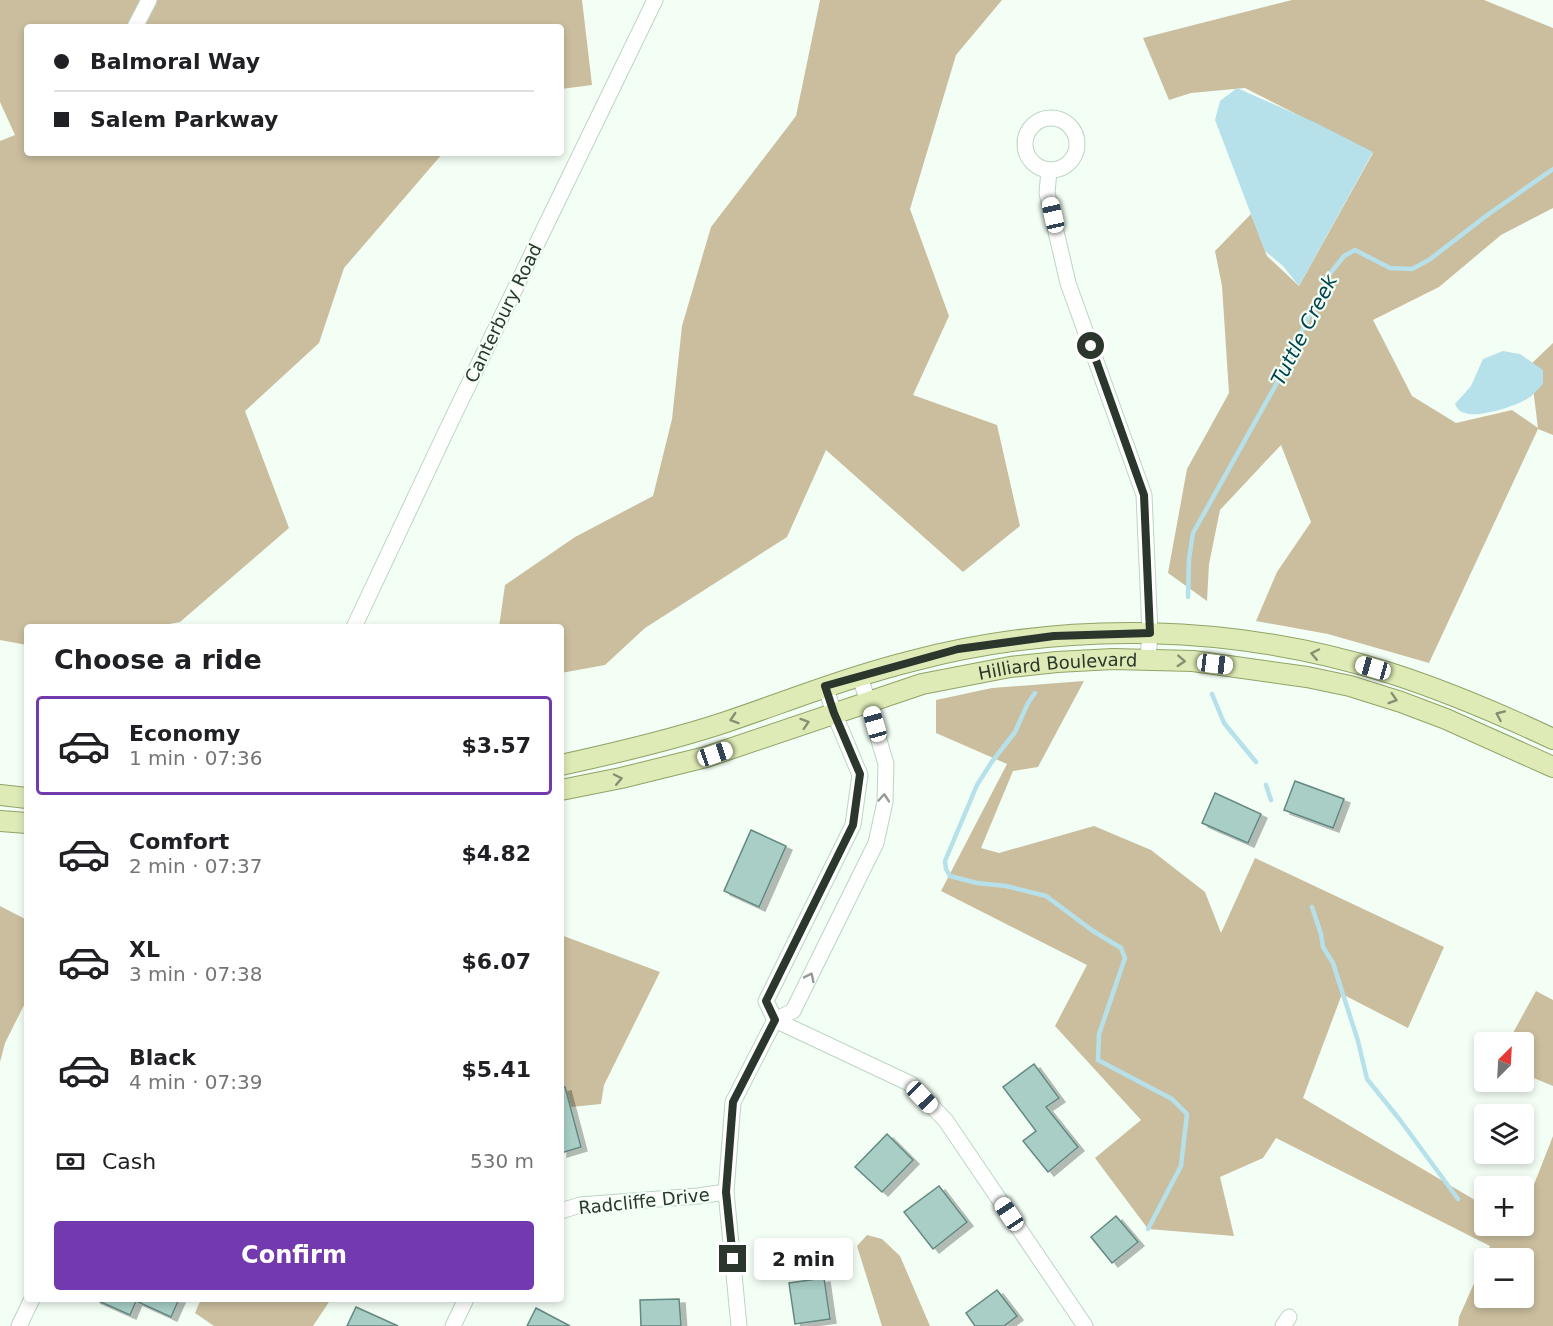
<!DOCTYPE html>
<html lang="en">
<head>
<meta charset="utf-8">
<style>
	:root { --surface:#fff; --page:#f6f6f6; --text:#202124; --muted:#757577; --line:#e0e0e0; --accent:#7339af }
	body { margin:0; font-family:"DejaVu Sans",sans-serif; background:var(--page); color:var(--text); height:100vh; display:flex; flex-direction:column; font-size:22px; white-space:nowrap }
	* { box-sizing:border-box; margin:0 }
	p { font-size:20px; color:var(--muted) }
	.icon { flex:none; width:33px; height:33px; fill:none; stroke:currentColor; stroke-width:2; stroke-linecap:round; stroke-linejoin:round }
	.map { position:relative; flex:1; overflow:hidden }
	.panel { position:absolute; left:24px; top:624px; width:540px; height:678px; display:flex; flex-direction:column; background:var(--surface); border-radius:6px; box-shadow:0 3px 9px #0003 }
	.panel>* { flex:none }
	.top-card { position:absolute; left:24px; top:24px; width:540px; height:132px; border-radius:6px; box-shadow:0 3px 9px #0003; display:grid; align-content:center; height:132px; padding:0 30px; background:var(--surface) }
	.needle { width:39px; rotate:24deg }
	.fabs { position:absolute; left:1474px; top:1032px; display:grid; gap:12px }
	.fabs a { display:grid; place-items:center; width:60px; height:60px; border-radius:6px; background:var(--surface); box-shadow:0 3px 9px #0003; font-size:30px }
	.end { position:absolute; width:27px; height:27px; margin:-14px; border:8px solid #2b362d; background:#fff; box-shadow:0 0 0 3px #fff }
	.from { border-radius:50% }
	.bubble { position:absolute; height:42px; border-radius:6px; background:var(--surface); box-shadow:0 3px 9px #0003; font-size:20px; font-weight:700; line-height:42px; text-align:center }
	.car { position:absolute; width:18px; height:36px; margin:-18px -9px; border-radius:8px; box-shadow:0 0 4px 2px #0007; background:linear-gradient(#fff 24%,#345 0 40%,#fff 0 76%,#345 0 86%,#fff 0) }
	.top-card b { display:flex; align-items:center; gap:21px; height:57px; font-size:22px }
	.top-card b+b { border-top:2px solid var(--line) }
	.top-card i { width:15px; height:15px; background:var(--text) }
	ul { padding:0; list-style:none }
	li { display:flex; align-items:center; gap:18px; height:99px; margin:0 12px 9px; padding:0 18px; border:3px solid transparent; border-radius:6px }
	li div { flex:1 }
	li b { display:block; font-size:22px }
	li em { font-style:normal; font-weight:700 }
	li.active { border-color:var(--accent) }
	li>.icon { width:54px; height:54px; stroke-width:1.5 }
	h2 { padding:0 30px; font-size:27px; line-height:72px }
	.pay { display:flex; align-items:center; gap:15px; height:66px; padding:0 30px; font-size:22px }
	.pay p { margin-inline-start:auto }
	.primary-button { display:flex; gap:12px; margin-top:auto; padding:12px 30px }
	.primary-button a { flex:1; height:69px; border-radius:6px; background:var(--accent); color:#fff; font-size:24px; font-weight:700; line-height:69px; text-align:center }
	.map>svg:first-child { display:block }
	.forest { fill:#cabe9e }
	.water { fill:#b7e1ea }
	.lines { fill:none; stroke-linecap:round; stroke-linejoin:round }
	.stream { stroke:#b7e1ea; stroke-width:4.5 }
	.building { fill:#a8cec6; stroke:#648881; stroke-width:1.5; filter:url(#shadow) }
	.minor-casing { stroke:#bbd6c1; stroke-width:17 }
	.major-casing { stroke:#91a367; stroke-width:22 }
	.minor { stroke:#fff; stroke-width:15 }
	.major { stroke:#deebb6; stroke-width:20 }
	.oneway { stroke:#849072 }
	.oneway2 { stroke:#959a96 }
	.route { stroke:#2b362d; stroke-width:8 }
	.labels { text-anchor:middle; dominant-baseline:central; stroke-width:4.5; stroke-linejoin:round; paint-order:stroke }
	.street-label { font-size:18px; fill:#2b362d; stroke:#f3fef5 }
	.water-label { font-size:20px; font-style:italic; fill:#01434d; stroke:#f3fef5 }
</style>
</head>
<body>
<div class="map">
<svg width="1553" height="1326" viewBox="0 0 1553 1326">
	<defs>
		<filter id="shadow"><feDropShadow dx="6" dy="4" stdDeviation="0" flood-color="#0004"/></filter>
	</defs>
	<rect width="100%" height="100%" fill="#f3fef5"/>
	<!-- forest -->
	<g class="forest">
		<polygon points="0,0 582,0 592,85 561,89 561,27 27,27 27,153 443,153 344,268 319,343 245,411 289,528 180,622 154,627 27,627 27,645 0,640 0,141 15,135 0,102"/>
		<polygon points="820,0 1002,0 956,55 910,209 949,316 913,395 997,425 1020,526 963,572 826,450 787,537 645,628 605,665 561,673 561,627 499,627 505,585 575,537 653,496 672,419 682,326 711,227 796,116"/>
		<polygon points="1292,0 1484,0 1553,28 1553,208 1501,235 1439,287 1373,320 1412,396 1456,423 1512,410 1538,428 1530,365 1553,343 1553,435 1538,429 1429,663 1328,634 1256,621 1277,572 1311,522 1281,445 1220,510 1209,564 1207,601 1168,573 1187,469 1229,393 1222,286 1215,251 1251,214 1267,256 1299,286 1373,153 1245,88 1191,93 1169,100 1143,38"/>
		<polygon points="1084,681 1038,767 1013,771 981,848 999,853 1094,826 1151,850 1205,892 1221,933 1255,858 1444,947 1408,1028 1342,994 1303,1098 1485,1206 1485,1226 1524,1226 1524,1210 1553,1136 1553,1326 1458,1326 1459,1317 1485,1259 1485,1298 1524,1298 1524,1258 1485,1258 1490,1246 1276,1138 1263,1158 1220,1177 1234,1236 1148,1229 1095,1158 1141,1120 1055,1026 1087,965 941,891 1007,764 936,733 936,700 992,688"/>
		<polygon points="0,906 27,920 27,999 5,1043 0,1062"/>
		<polygon points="561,935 660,972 604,1085 601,1104 561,1108"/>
		<polygon points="1536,991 1553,1000 1553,1086 1524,1074 1524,1042 1508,1042"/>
		<polygon points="867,1235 882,1239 900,1256 930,1326 882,1326 857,1246"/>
		<polygon points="201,1299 331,1299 313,1326 214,1326 195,1313"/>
	</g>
	<!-- water -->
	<g class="water">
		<polygon points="1237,88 1314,122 1373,152 1299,286 1283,266 1265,251 1215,120 1220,101"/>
		<path d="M1503,351L1520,354L1543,370V384C1538,389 1532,397 1525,400C1513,407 1478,418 1465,413C1459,412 1457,408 1455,404L1471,386L1483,359Z"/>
	</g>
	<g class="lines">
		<!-- stream -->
		<g class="stream">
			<polyline points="1188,597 1189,559 1193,533 1278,381 1329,275 1344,256 1355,250 1390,268 1412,269 1429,260 1486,216 1553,169"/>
			<polyline points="1035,693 1028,703 1015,732 991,763 977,785 945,861 946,869 950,876 977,883 1006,886 1046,896 1093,931 1121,948 1125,958 1099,1034 1098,1060 1172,1099 1187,1114 1181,1166 1148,1229"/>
			<polyline points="1212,694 1224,723 1256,762"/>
			<polyline points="1266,785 1271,800"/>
			<polyline points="1312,907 1321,934 1323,947 1333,963 1358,1041 1367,1079 1400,1120 1458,1199"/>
		</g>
	</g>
	<!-- building -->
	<g class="building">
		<polygon points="1295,781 1344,799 1333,828 1284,810"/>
		<polygon points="1215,793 1261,814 1248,843 1202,823"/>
		<polygon points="751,830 786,846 759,907 724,891"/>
		<polygon points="1034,1064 1059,1098 1046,1107 1078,1147 1048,1172 1023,1141 1036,1131 1003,1087"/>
		<polygon points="565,1087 581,1147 561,1153 561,1088"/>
		<polygon points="887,1134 913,1160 882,1192 855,1167"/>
		<polygon points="939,1186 967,1222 933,1249 904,1212"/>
		<polygon points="1116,1216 1138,1242 1112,1263 1091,1237"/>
		<polygon points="824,1278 830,1319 795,1324 789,1283"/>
		<polygon points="997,1290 1017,1316 1004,1326 975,1326 966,1313"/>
		<polygon points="94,1299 179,1299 171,1317 136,1301 130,1315"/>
		<polygon points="679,1299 681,1326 641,1326 640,1300"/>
		<polygon points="356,1307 398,1326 347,1326"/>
		<polygon points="536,1308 570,1326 527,1326"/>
	</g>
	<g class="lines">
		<!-- minor casing -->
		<g class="minor-casing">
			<g id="minor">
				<polyline points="135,27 149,0"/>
				<circle cx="1051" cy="144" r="26"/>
				<polyline points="1049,170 1047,193 1068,283 1144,495 1150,633 1148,659"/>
				<polyline points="354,627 451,421 655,0"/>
				<polyline points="775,1020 911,1084 946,1121 1085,1326"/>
				<polyline points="775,1020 793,1011 876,843 885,802 886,764 860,676"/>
				<polyline points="775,1020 766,1001 853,825 860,775 834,713 825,686"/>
				<polyline points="561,1211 580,1205 698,1196 726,1192"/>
				<polyline points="19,1326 32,1299"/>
				<polyline points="453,1326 466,1299"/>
				<polyline points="739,1326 726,1192 733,1102 775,1020"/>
				<polyline points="1283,1326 1289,1317"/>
			</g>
		</g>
		<!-- major casing -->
		<g class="major-casing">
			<g id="major">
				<path d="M561,765C616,753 672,740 726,722C788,701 848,677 912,661C1068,620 1236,624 1390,673C1446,691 1500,714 1553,739"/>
				<path id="s1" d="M561,790L621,778L706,757L922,684L1010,667L1057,662L1113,659L1193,661L1307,677L1350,686L1401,702L1446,719L1553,767"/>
				<polyline points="0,795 27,798"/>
				<polyline points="0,821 27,823"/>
			</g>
		</g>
		<!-- minor -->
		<use href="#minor" class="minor"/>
		<!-- major -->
		<use href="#major" class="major"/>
	</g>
	<!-- one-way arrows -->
	<defs><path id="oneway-chevron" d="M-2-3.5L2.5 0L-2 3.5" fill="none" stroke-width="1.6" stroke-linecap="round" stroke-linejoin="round" transform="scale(1.5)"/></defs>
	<g class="oneway">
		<use href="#oneway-chevron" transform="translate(1315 654) rotate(-168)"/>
		<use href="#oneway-chevron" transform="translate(1181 661) rotate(3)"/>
		<use href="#oneway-chevron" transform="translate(1393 699) rotate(17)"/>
		<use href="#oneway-chevron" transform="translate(1500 715) rotate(-156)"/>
		<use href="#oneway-chevron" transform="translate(734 719) rotate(162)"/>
		<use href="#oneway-chevron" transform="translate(805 723) rotate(-18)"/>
		<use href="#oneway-chevron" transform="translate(618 779) rotate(-12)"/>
	</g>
	<g class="oneway2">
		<use href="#oneway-chevron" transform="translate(884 798) rotate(-85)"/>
		<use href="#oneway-chevron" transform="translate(810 977) rotate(-64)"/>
	</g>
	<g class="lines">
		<!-- route -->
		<polyline class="route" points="733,1259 726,1192 733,1102 775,1020 766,1001 853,825 860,774 834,713 825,686 958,649 1054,636 1150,633 1144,495 1091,346"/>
	</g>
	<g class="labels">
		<!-- street labels -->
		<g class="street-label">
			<text transform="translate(503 313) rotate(-64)">Canterbury Road</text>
			<text stroke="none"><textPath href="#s1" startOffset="514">Hilliard Boulevard</textPath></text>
			<text transform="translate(644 1201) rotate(-6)">Radcliffe Drive</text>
		</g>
		<!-- water labels -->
		<g class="water-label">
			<text transform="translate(1304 330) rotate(-63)">Tuttle Creek</text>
		</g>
	</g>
</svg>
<div class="fabs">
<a><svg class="needle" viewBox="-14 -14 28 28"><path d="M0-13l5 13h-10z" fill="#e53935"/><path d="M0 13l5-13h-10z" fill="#757577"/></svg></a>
<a><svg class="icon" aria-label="layers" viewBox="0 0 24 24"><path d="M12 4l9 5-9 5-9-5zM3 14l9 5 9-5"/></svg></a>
<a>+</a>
<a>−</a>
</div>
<i class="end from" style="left:1091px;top:346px"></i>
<i class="end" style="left:733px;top:1259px"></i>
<div class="bubble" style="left:754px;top:1238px;width:99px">2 min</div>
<i class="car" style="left:1053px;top:215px;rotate:347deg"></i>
<i class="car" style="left:1215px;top:664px;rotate:97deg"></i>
<i class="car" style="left:1373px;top:668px;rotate:286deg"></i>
<i class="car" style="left:875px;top:724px;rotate:344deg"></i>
<i class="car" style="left:715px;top:754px;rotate:71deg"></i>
<i class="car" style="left:922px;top:1097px;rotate:136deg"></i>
<i class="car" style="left:1009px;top:1214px;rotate:326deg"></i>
<div class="top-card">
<b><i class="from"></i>Balmoral Way</b>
<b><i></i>Salem Parkway</b>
</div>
<section class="panel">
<h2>Choose a ride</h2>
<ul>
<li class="active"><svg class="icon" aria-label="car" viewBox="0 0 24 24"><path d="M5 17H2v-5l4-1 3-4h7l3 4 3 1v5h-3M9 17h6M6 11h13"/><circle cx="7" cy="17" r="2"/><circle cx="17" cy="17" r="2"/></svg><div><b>Economy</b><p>1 min · 07:36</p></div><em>$3.57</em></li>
<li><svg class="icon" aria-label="car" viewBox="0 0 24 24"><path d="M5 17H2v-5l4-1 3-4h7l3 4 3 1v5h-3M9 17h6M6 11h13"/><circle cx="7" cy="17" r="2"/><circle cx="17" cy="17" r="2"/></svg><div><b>Comfort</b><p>2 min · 07:37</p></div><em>$4.82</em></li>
<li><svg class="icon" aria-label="car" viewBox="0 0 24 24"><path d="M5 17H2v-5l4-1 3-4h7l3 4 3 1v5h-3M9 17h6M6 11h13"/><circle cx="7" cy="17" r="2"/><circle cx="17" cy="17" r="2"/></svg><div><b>XL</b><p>3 min · 07:38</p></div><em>$6.07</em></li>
<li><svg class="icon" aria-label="car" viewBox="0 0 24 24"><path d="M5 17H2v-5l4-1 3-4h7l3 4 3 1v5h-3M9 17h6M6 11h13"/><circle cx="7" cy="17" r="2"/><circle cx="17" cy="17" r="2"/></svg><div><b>Black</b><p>4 min · 07:39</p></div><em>$5.41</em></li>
</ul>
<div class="pay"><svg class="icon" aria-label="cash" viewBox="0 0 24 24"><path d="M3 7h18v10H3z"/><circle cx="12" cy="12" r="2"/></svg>Cash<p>530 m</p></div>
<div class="primary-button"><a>Confirm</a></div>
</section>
</div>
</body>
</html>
